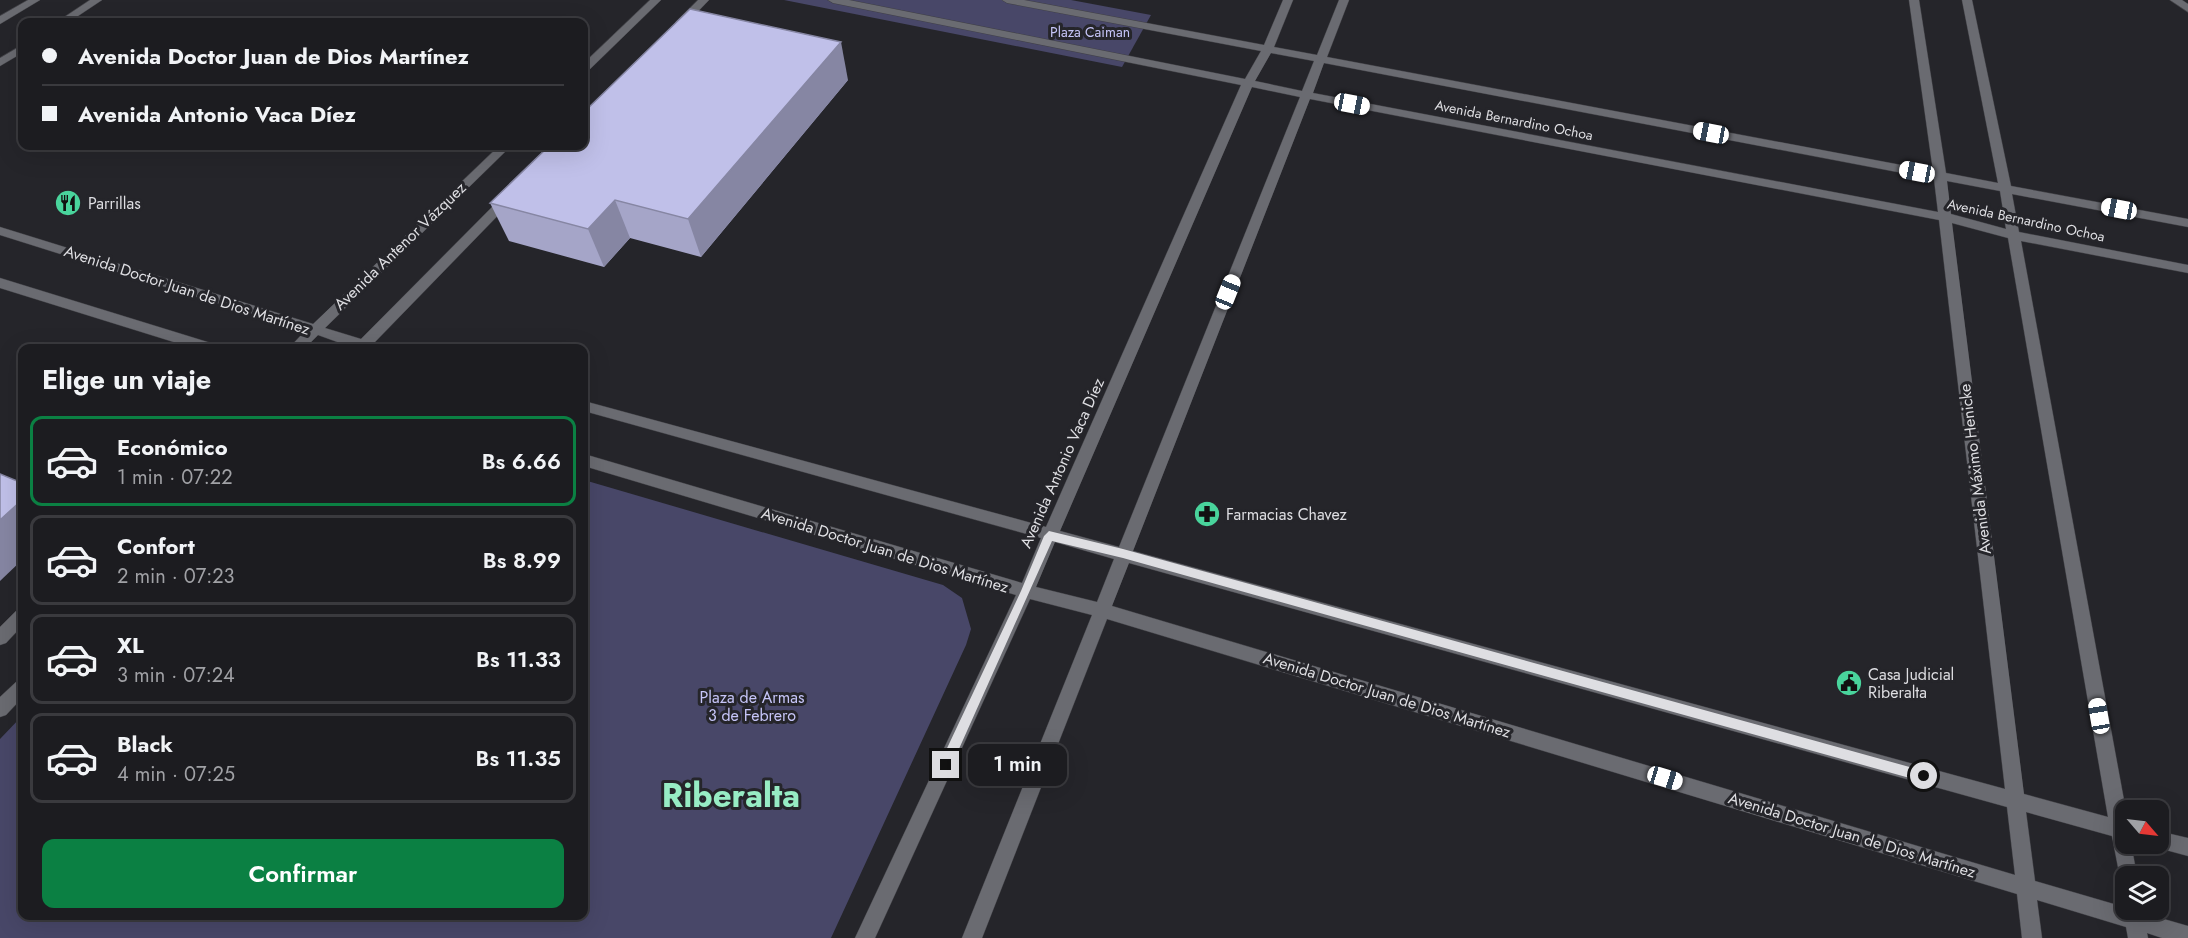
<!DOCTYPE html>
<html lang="es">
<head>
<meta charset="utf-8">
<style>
	:root { --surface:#1c1c20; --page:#29292d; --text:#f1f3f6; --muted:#a0a1a5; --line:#3a3a3e; --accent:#0b8043 }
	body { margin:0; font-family:Jost,sans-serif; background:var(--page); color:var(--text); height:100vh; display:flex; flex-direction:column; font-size:22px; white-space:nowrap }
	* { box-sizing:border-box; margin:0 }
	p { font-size:20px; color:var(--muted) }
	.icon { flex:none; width:33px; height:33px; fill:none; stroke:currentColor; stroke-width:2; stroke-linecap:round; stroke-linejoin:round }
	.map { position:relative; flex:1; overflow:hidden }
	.details { position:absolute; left:18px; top:344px; width:570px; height:576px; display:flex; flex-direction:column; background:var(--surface); border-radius:12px; box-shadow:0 6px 24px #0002,0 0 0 2px var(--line) }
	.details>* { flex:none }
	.top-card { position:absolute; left:18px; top:18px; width:570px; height:132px; border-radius:12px; box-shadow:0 6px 24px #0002,0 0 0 2px var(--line); display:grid; align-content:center; height:132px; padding:0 24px; background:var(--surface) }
	.needle { width:39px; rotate:118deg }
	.tools { position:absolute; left:2115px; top:800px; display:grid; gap:12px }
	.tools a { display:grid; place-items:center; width:54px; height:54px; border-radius:12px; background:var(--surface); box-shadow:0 6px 24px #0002,0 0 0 2px var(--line); font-size:30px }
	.end { position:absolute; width:27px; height:27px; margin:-14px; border:8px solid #dedee2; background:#111; box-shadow:0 0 0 3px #111 }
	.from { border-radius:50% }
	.bubble { position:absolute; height:42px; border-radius:12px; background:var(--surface); box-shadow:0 6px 24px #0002,0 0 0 2px var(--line); font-size:20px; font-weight:600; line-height:42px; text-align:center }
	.car { position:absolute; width:18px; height:36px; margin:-18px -9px; border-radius:8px; box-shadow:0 0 4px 2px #0007; background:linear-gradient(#fff 24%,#345 0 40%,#fff 0 76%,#345 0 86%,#fff 0) }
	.top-card b { display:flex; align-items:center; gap:21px; height:57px; font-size:22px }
	.top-card b+b { border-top:2px solid var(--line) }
	.top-card i { width:15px; height:15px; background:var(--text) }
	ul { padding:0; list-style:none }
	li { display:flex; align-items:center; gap:18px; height:90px; margin:0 12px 9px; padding:0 12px; border:3px solid var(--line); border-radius:12px }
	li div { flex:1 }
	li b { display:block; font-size:22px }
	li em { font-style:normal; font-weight:600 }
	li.selected { border-color:var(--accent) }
	li>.icon { width:54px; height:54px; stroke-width:1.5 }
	h2 { padding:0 24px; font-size:27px; line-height:72px }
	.primary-button { display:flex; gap:12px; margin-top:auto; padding:12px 24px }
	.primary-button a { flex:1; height:69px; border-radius:12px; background:var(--accent); color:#fff; font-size:24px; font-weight:600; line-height:69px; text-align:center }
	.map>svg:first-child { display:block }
	.green { fill:#484768 }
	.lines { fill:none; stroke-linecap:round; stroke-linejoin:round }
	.minor-casing { stroke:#404045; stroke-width:1 }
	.minor { fill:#6a6b71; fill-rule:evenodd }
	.wall { fill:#a5a5c8 }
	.shaded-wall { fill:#8686a3 }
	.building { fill:#c0c0e9; stroke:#8686a3; stroke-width:1.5 }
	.route { fill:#dedee2 }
	.labels { text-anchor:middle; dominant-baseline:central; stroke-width:6; stroke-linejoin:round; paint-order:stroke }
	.far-park-label { font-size:14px; fill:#c6c5f8; stroke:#25252a }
	.far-street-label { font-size:14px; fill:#dedee2; stroke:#25252a }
	.poi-label { font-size:16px; fill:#dedee2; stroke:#25252a; text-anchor:start }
	.street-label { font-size:16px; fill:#dedee2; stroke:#25252a }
	.park-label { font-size:16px; fill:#c6c5f8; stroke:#25252a }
	.near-town-label { font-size:33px; font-weight:bold; fill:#97ecc4; stroke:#25252a }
</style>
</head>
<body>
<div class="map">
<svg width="2188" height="938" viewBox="0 0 2188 938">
	<rect width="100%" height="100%" fill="#25252a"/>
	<!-- green -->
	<g class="green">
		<polygon points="784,0 1071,0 1151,15 1122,67"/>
		<polygon points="584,480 943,585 962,598 971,629 966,645 831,938 0,938 0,739 22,716 22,915 584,915"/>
	</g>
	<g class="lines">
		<!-- minor casing -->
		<g class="minor-casing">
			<g id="minor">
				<polygon points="28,0 40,0 0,24 0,16"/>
				<polygon points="90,0 102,0 69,22 57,22"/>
				<polygon points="650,0 661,0 588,71 584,72 584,63"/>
				<polygon points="698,0 709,0 684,26 676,26 676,22"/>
				<path d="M828,0H849L1245,79L1261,51L1007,3L1002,0H1024L1264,45L1283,0H1293L1274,47L1317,55L1339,0H1349L1327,57L1933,171L1909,0H1919L1946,173L1998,183L1962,0H1972L2011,186L2188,219V227L2012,194L2019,232L2188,265V273L2021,241L2126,811V843H2131L2137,876H2126V884L2121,883L2112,836L2026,812L2035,881L2124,907L2126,904V909H2143V913L2188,926V938H2162L2147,933L2148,938H2128L2126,927L2037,900L2042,938H2022L2017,894L1107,619L982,938H962L1092,615L1030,599L875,938H855L1016,595L584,466V454L1022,583L1041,538L584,411V401L1046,527L1241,85L833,3ZM1271,53L1314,61L1302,91L1255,81ZM1324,63L1934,179L1938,212L1313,93ZM1252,87L1300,97L1119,547L1060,531ZM1310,99L1939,220L2005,789L1133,551ZM1947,181L2000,191L2006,229L1951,214ZM1952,223L2008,238L2108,817L2024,794ZM1055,542L1114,559L1097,602L1036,587ZM1129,563L2007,807L2015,875L1112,606Z"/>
				<polygon points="2170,0 2182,0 2188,4 2188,12"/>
				<polygon points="22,45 22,53 0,66 0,58"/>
				<polygon points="499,146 511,146 325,328 361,339 504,195 512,195 514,198 512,201 374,343 381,348 354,348 318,335 305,348 289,348 305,331 0,235 0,227 313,324"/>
				<polygon points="0,278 214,344 216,348 193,348 0,288"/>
				<polygon points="22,609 22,626 6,643 0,645 0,627 16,611"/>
				<polygon points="22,679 22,698 6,715 0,717 0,697 16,682"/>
				<polygon points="2158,831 2188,838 2188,856 2151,846 2150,843 2158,843"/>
			</g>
		</g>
		<!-- minor -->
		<use href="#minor" class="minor"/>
	</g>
	<!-- wall -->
	<polygon class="wall" points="848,80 701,257 630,238 604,267 509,241 490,203"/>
	<!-- shaded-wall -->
	<g class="shaded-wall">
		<polygon points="841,42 848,80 701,257 688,219"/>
		<polygon points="615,200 630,238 604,267 588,229"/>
		<polygon points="22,500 22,560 0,581 0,520"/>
	</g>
	<!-- building -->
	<g class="building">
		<polygon points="690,9 841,42 688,219 615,200 588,229 490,203 549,146 584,146 584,112"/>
		<polygon points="0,474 22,483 22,500 0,520"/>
	</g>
	<!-- route -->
	<polygon class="route" points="1049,531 1123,549 1924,771 1930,776 1924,782 1123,558 1052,541 950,769 941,769 941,761 1021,591 1044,536"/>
	<!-- icons -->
	<defs>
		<g id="restaurant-disc" transform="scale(1.35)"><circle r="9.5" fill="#49d49c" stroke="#25252a"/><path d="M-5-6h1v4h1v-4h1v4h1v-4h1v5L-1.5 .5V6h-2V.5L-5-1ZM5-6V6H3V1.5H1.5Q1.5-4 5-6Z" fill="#111"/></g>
		<g id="pharmacy-disc" transform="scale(1.35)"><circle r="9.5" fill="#49d49c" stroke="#25252a"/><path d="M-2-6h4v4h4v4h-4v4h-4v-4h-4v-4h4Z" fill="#111"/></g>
		<g id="civic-disc" transform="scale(1.35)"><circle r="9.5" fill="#49d49c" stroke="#25252a"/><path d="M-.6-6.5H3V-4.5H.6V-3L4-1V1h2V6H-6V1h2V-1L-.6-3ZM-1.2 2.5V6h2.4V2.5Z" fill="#111"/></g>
	</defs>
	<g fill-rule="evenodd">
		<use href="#restaurant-disc" x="68" y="203"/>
		<use href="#pharmacy-disc" x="1207" y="514"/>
		<use href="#civic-disc" x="1849" y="683"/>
	</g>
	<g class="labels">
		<!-- far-park labels -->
		<g class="far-park-label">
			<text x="1090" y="32">Plaza Caiman</text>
		</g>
		<!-- far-street labels -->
		<g class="far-street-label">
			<text transform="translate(1514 120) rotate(11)">Avenida Bernardino Ochoa</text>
			<text transform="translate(2026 220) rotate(12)">Avenida Bernardino Ochoa</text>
		</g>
		<!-- poi labels -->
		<g class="poi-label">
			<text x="88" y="203">Parrillas</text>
			<text x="1226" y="514">Farmacias Chavez</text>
			<text x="1868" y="674">Casa Judicial<tspan x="1868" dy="18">Riberalta</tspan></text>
		</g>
		<!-- street labels -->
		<g class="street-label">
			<text transform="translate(400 246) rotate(-44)">Avenida Antenor Vázquez</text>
			<text transform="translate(187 290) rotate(18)">Avenida Doctor Juan de Dios Martínez</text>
			<text transform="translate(1062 463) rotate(-66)">Avenida Antonio Vaca Díez</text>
			<text transform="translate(1975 469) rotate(-97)">Avenida Máximo Henicke</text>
			<text transform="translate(885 550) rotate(17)">Avenida Doctor Juan de Dios Martínez</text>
			<text transform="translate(1387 695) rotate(17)">Avenida Doctor Juan de Dios Martínez</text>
			<text transform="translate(1852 835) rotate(17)">Avenida Doctor Juan de Dios Martínez</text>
		</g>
		<!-- park labels -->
		<g class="park-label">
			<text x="752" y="697">Plaza de Armas<tspan x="752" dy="18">3 de Febrero</tspan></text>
		</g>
		<!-- near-town labels -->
		<g class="near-town-label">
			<text x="731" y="795">Riberalta</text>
		</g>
	</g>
</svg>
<div class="tools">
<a><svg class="needle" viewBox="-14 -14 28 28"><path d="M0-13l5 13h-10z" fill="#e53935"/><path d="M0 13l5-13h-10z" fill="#a0a1a5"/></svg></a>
<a><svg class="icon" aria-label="layers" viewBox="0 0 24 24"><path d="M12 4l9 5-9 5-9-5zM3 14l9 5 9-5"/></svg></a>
</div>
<i class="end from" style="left:1924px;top:776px"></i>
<i class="end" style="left:946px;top:765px"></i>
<div class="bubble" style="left:968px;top:744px;width:99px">1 min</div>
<i class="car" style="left:1352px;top:104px;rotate:101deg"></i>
<i class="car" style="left:1711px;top:133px;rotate:281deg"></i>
<i class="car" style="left:1917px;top:172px;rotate:281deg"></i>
<i class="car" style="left:2119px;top:209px;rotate:281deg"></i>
<i class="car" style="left:1228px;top:292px;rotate:22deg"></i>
<i class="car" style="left:2099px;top:716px;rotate:350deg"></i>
<i class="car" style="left:1665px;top:778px;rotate:107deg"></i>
<div class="top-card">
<b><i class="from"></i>Avenida Doctor Juan de Dios Martínez</b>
<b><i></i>Avenida Antonio Vaca Díez</b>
</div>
<section class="details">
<h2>Elige un viaje</h2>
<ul>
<li class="selected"><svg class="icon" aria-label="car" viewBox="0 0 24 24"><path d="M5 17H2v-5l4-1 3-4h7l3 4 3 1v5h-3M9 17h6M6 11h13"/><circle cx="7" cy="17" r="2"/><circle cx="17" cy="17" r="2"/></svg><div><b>Económico</b><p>1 min · 07:22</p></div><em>Bs 6.66</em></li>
<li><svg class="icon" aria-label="car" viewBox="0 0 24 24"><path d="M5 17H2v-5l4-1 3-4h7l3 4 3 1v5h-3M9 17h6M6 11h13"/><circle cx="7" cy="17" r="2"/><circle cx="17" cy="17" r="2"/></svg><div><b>Confort</b><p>2 min · 07:23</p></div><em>Bs 8.99</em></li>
<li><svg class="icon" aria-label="car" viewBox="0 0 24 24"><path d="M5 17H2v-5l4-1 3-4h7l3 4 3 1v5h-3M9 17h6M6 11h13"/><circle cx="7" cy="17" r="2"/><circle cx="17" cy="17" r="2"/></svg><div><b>XL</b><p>3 min · 07:24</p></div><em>Bs 11.33</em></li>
<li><svg class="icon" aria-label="car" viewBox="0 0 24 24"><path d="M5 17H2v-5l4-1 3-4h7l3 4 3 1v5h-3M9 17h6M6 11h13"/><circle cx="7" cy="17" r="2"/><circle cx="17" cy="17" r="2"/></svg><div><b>Black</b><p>4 min · 07:25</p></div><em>Bs 11.35</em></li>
</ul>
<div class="primary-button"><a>Confirmar</a></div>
</section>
</div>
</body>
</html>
